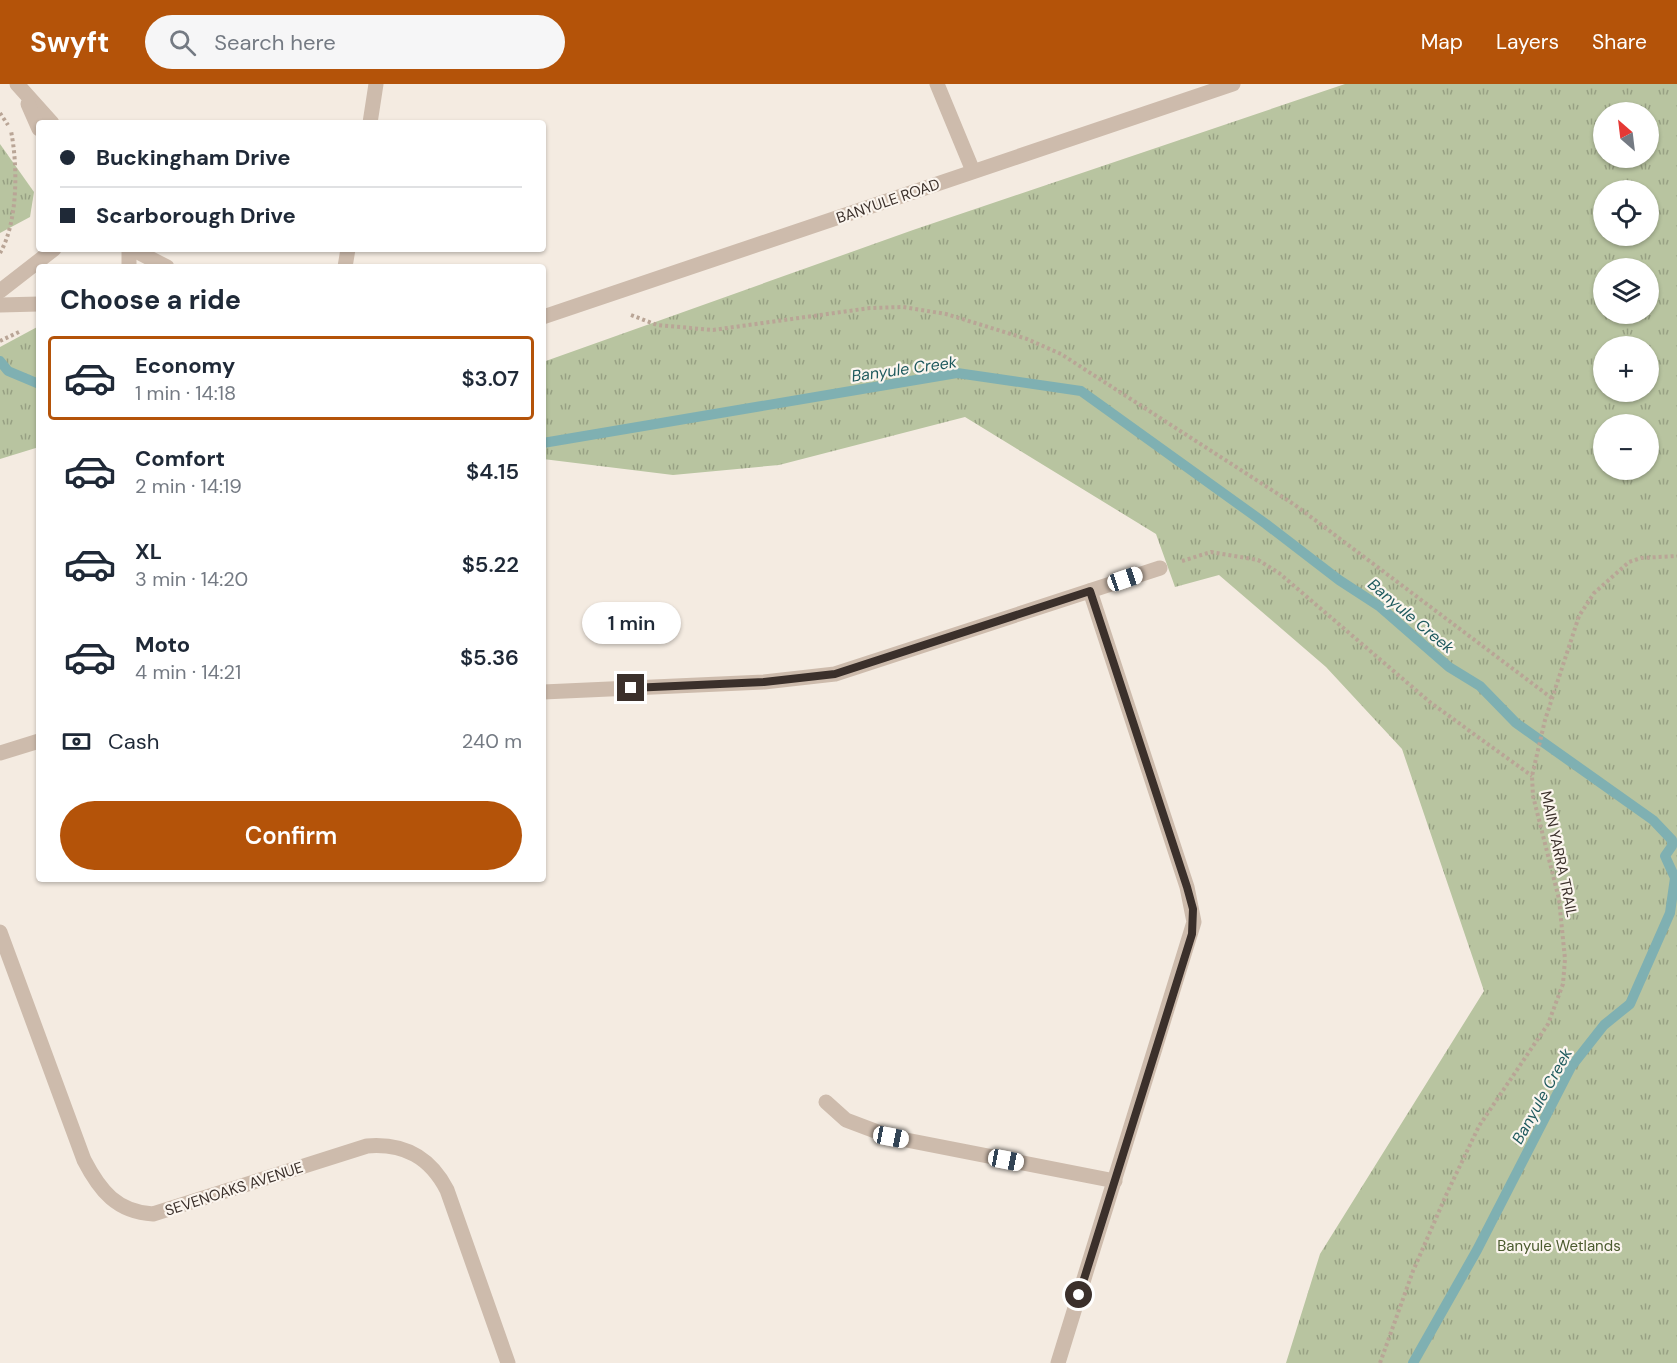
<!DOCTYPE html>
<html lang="en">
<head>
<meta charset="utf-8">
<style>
	:root { --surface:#fff; --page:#f6f6f7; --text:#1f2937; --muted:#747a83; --line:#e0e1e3; --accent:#b45309 }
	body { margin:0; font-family:"DM Sans",sans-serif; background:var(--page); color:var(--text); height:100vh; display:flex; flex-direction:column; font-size:22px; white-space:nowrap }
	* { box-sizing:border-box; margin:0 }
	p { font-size:20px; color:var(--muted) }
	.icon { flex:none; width:33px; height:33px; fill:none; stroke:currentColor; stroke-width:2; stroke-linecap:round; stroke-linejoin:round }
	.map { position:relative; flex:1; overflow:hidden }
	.side { position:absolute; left:36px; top:180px; width:510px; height:618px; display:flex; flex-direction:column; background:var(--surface); border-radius:6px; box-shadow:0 2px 4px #0004 }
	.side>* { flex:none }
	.top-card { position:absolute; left:36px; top:36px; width:510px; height:132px; border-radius:6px; box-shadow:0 2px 4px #0004; display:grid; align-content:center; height:132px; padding:0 24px; background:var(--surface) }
	.needle { width:39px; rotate:332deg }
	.buttons { position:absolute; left:1593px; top:18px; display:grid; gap:12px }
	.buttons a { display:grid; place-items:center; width:66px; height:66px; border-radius:50%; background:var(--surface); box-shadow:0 2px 4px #0004; font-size:30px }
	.end { position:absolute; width:27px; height:27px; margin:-14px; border:8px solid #3b302b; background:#fff; box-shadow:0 0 0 3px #fff }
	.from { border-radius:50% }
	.bubble { position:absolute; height:42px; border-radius:21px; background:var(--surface); box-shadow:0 2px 4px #0004; font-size:20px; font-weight:600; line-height:42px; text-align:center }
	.car { position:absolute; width:18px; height:36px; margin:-18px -9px; border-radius:8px; box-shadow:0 0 4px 2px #0007; background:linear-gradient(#fff 24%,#345 0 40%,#fff 0 76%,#345 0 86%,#fff 0) }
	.top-card b { display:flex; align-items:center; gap:21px; height:57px; font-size:22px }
	.top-card b+b { border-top:2px solid var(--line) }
	.top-card i { width:15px; height:15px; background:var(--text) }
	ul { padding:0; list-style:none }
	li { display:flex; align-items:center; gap:18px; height:84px; margin:0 12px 9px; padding:0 12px; border:3px solid transparent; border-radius:6px }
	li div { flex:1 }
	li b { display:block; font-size:22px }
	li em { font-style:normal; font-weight:600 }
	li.current { border-color:var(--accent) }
	li>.icon { width:54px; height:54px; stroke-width:1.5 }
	h2 { padding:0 24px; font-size:27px; line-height:72px }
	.pay { display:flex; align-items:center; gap:15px; height:66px; padding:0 24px; font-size:22px }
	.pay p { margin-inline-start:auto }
	.action { display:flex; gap:12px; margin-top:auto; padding:12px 24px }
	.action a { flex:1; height:69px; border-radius:36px; background:var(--accent); color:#fff; font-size:24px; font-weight:600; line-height:69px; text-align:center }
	header { display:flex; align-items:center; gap:36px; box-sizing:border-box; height:84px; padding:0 30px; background:var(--accent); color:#fff }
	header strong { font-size:28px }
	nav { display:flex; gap:33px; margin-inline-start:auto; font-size:21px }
	.search { width:420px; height:54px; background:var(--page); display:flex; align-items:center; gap:15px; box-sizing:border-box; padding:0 21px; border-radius:33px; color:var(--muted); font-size:22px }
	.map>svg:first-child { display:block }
	.park { fill:url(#park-tufts); fill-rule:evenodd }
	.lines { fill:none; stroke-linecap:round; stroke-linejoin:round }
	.stream { stroke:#7fb0b2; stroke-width:10 }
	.path { stroke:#b9a596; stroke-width:4; stroke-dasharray:3 3; stroke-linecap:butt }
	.minor { stroke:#cdbbac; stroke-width:15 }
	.tertiary { stroke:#cdbbac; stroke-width:15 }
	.route { stroke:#3b302b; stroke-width:8 }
	.labels { text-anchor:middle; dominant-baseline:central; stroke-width:4.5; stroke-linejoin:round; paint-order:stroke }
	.street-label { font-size:15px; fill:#3b302b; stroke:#fbf5ee }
	.park-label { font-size:15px; fill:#4a5a2e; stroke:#fbf5ee }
	.water-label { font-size:16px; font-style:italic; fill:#1f5a5e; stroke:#fbf5ee }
</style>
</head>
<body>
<header>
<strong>Swyft</strong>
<div class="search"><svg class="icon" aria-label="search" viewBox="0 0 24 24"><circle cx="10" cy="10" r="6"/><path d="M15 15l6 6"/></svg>Search here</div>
<nav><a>Map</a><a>Layers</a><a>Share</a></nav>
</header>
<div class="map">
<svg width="1677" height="1279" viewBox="0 0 1677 1279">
	<defs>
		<pattern id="park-tufts" width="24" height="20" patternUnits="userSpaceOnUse" patternTransform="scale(1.5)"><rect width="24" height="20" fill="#b8c4a0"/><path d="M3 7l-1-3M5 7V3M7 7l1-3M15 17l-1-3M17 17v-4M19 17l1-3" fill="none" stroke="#97a083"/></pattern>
	</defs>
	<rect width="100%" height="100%" fill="#f4ebe1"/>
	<!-- park -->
	<g class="park">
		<path d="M1345,0H1677V1279H1286L1320,1170L1484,907L1402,665L1326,583L1219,491L1175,503L1156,450L965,333L779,381L673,391L543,375V278L913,146ZM1604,28H1648V74H1604ZM1604,106H1648V152H1604ZM1604,184H1648V230H1604ZM1604,262H1648V308H1604ZM1604,340H1648V386H1604Z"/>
		<polygon points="0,60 34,108 30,133 0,149"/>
		<polygon points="39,242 39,363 0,375 0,263"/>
	</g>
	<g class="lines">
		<!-- stream -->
		<g class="stream">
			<polyline points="0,277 8,287 39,300"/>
			<polyline points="543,359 957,289 1081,307 1266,440 1339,496 1379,522 1449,583 1480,602 1516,639 1653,736 1672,756 1672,762 1665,772 1675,794 1670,829 1630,920 1604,941 1571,983 1477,1166 1413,1279"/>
		</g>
		<!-- path -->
		<g class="path">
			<polyline points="0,29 8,41"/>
			<path d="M0,169C18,138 18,82 11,47"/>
			<polyline points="631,231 657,241 713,246 870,224 903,223 946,230 1027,255 1061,270 1295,421 1553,615"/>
			<polyline points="0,257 21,247"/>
			<polyline points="1182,477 1211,468 1258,476 1279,489 1431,619 1532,692"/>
			<polyline points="1380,1279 1413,1187 1447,1109 1479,1042 1548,940 1563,900 1565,875 1559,815 1533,712 1532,692 1545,636 1579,532 1594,509 1629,478 1641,474 1677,472"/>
		</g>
		<!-- minor -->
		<g class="minor">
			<polyline points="17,0 52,39"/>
			<polyline points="937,0 973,87"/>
			<polyline points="28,20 39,45"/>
			<polyline points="370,39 376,0"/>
			<polyline points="345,183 348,165"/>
			<polyline points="543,608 764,598 835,590 1160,484"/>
			<polyline points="0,669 39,657"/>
			<path d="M0,848L84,1076C100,1107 117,1128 153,1130L367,1062C404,1059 430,1073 447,1106L508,1279"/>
			<polyline points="826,1018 846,1036 891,1053 1115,1097"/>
			<polyline points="1058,1279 1194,838 1187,803 1090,507"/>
		</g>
		<!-- tertiary -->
		<g class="tertiary">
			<polyline points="129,165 129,183"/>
			<polyline points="132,165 167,183"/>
			<polyline points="0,207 54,165"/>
			<polyline points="0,221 39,220"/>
			<polyline points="543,233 1233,0"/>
		</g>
	</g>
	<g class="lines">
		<!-- route -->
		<polyline class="route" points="631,604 764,598 835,590 1090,507 1187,803 1193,825 1192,850 1079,1211"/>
	</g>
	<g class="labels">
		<!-- street labels -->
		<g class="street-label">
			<text transform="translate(888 117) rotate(-19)">BANYULE ROAD</text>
			<text transform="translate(1559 770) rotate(78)">MAIN YARRA TRAIL</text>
			<text transform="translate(234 1105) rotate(-18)">SEVENOAKS AVENUE</text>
		</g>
		<!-- park labels -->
		<g class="park-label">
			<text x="1559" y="1162">Banyule Wetlands</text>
		</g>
		<!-- water labels -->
		<g class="water-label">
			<text transform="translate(904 285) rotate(-8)">Banyule Creek</text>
			<text transform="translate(1411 532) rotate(40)">Banyule Creek</text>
			<text transform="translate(1542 1012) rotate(-61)">Banyule Creek</text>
		</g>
	</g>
</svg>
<div class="buttons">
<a><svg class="needle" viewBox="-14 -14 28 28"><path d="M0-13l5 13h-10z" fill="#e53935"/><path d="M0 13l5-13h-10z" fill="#747a83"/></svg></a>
<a><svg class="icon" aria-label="locate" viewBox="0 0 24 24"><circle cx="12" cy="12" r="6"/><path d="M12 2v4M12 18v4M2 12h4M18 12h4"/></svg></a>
<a><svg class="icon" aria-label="layers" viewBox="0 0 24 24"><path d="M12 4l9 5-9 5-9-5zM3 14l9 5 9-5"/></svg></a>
<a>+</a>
<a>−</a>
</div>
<i class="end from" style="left:1079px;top:1211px"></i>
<i class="end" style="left:631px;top:604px"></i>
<div class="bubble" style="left:582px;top:518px;width:99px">1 min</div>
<i class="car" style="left:1125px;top:495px;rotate:71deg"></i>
<i class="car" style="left:891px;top:1053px;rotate:101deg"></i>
<i class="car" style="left:1006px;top:1076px;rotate:101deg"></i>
<div class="top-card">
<b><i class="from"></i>Buckingham Drive</b>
<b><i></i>Scarborough Drive</b>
</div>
<section class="side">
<h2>Choose a ride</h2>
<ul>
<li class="current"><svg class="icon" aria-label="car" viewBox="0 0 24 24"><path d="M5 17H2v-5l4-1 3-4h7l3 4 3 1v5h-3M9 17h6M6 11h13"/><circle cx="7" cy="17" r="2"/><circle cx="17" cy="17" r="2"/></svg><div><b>Economy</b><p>1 min · 14:18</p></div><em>$3.07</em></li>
<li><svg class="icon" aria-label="car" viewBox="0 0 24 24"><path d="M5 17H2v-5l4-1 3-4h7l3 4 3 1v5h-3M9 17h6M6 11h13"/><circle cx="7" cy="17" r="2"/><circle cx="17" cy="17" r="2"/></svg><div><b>Comfort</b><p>2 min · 14:19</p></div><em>$4.15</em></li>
<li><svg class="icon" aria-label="car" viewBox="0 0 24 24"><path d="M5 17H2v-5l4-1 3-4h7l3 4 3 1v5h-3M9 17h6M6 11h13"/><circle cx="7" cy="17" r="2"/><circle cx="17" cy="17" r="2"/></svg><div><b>XL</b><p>3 min · 14:20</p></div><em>$5.22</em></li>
<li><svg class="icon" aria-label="car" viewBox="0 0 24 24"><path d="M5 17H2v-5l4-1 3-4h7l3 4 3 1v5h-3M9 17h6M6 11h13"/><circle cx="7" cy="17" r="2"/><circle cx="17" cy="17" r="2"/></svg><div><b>Moto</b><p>4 min · 14:21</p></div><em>$5.36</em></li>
</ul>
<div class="pay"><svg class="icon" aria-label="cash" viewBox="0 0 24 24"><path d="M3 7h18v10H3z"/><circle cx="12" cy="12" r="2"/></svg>Cash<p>240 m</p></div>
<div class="action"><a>Confirm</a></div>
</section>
</div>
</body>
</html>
